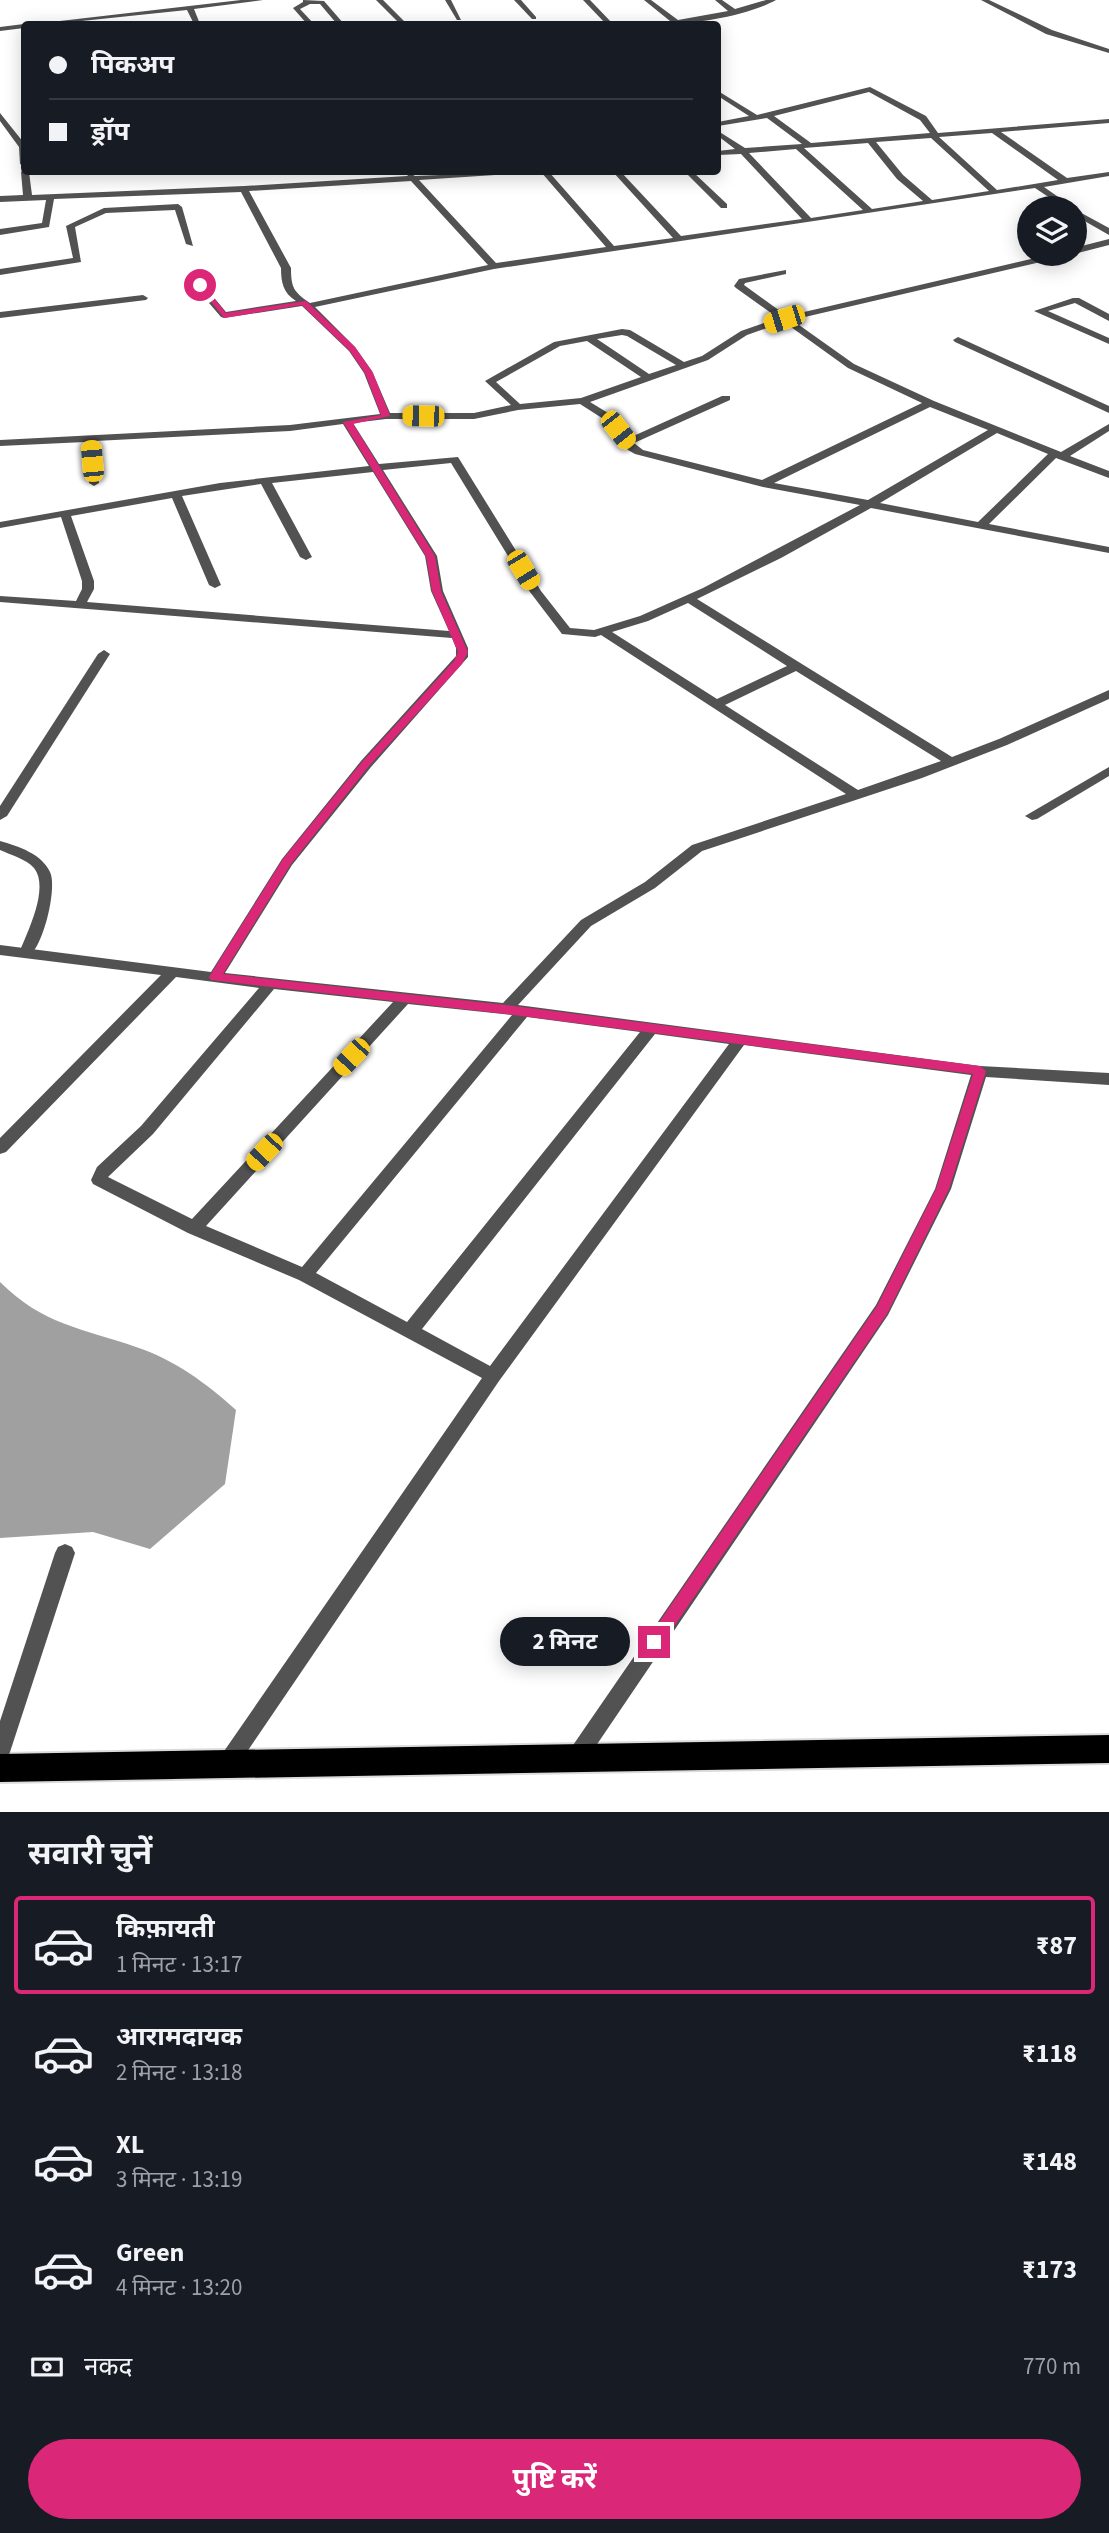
<!DOCTYPE html>
<html lang="hi">
<head>
<meta charset="utf-8">
<style>
	:root { --surface:#171b24; --page:#242831; --text:#f1f3f6; --muted:#9ea1a6; --line:#363941; --accent:#db2777 }
	body { margin:0; font-family:"Source Sans 3","Noto Sans Devanagari",sans-serif; background:var(--page); color:var(--text); height:100vh; display:flex; flex-direction:column; font-size:26px; white-space:nowrap }
	* { box-sizing:border-box; margin:0 }
	p { font-size:23px; color:var(--muted) }
	.icon { flex:none; width:38px; height:38px; fill:none; stroke:currentColor; stroke-width:2; stroke-linecap:round; stroke-linejoin:round }
	.map { position:relative; height:1812px; overflow:hidden }
	.panel { display:flex; flex-direction:column; background:var(--surface); flex:1 }
	.panel>* { flex:none }
	.top-card { position:absolute; left:21px; top:21px; width:700px; height:154px; border-radius:7px; box-shadow:0 4px 18px #0003; display:grid; align-content:center; height:154px; padding:0 28px; background:var(--surface) }
	.buttons { position:absolute; left:1017px; top:196px; display:grid; gap:14px }
	.buttons a { display:grid; place-items:center; width:70px; height:70px; border-radius:50%; background:var(--surface); box-shadow:0 4px 18px #0003; font-size:35px }
	.end { position:absolute; width:32px; height:32px; margin:-16px; border:9px solid #db2777; background:#fff; box-shadow:0 0 0 4px #fff }
	.from { border-radius:50% }
	.bubble { position:absolute; height:49px; border-radius:24px; background:var(--surface); box-shadow:0 4px 18px #0003; font-size:23px; font-weight:700; line-height:49px; text-align:center }
	.car { position:absolute; width:21px; height:42px; margin:-21px -10px; border-radius:9px; box-shadow:0 0 5px 2px #0007; background:linear-gradient(#f5c518 24%,#345 0 40%,#f5c518 0 76%,#345 0 86%,#f5c518 0) }
	.top-card b { display:flex; align-items:center; gap:24px; height:66px; font-size:26px }
	.top-card b+b { border-top:2px solid var(--line) }
	.top-card i { width:18px; height:18px; background:var(--text) }
	ul { padding:0; list-style:none }
	li { display:flex; align-items:center; gap:21px; height:98px; margin:0 14px 10px; padding:0 14px; border:4px solid transparent; border-radius:7px }
	li div { flex:1 }
	li b { display:block; font-size:26px }
	li em { font-style:normal; font-weight:700 }
	li.active { border-color:var(--accent) }
	li>.icon { width:63px; height:63px; stroke-width:1.5 }
	h2 { padding:0 28px; font-size:32px; line-height:84px }
	.pay { display:flex; align-items:center; gap:18px; height:77px; padding:0 28px; font-size:26px }
	.pay p { margin-inline-start:auto }
	.button { display:flex; gap:14px; margin-top:auto; padding:14px 28px }
	.button a { flex:1; height:80px; border-radius:42px; background:var(--accent); color:#fff; font-size:28px; font-weight:700; line-height:80px; text-align:center }
	.map>svg:first-child { display:block }
	.water { fill:#a0a0a0 }
	.lines { fill:none; stroke-linecap:round; stroke-linejoin:round }
	.trunk-casing { stroke:#dbdbdb; stroke-width:4 }
	.service { fill:#525252; fill-rule:evenodd }
	.minor { fill:#525252; fill-rule:evenodd }
	.trunk { fill:#000; fill-rule:evenodd }
	.route { fill:#db2777 }
</style>
</head>
<body>
<div class="map">
<svg width="1109" height="1812" viewBox="0 0 1109 1812">
	<rect width="100%" height="100%" fill="#fff"/>
	<!-- water -->
	<path class="water" d="M0,1282C43,1325 82,1328 136,1347C175,1360 206,1383 236,1410L225,1484L150,1549L93,1532L0,1538Z"/>
	<g class="lines">
		<!-- trunk casing -->
		<g class="trunk-casing">
			<polygon id="trunk" points="1109,1735 1109,1763 0,1782 0,1754"/>
		</g>
		<!-- service -->
		<g class="service">
			<polygon points="104,650 110,654 7,816 0,820 0,806 98,654"/>
			<polygon points="1109,767 1109,776 1037,819 1032,820 1025,816"/>
			<path d="M0,841C18,846 42,854 50,872C58,888 42,953 26,958L19,953C27,933 50,888 34,868C26,859 11,855 0,850Z"/>
		</g>
		<!-- minor -->
		<g class="minor">
			<polygon points="241,0 263,0 194,9 200,24 194,24 187,10 53,24 34,24"/>
			<polygon points="303,0 324,1 344,24 337,24 320,4 310,4 300,9 314,24 307,24 293,8 303,2"/>
			<polygon points="376,0 383,0 407,24 400,24"/>
			<polygon points="445,0 451,0 461,20 457,20"/>
			<polygon points="514,0 521,0 536,17 536,19 532,19"/>
			<polygon points="583,0 590,0 613,24 606,24"/>
			<path d="M644,0H651L678,20L728,11L715,0H722L735,9L766,0H776C749,15 696,24 665,24L670,21Z"/>
			<polygon points="981,0 989,0 1052,30 1109,49 1109,53 1046,34"/>
			<polygon points="24,24 27,24 24,24 24,28 0,31 0,27"/>
			<path d="M870,87L926,116L938,133L1109,119V123L1001,132L1067,178L1109,172V176L1044,187L1074,208H1065L1035,188L494,269L315,307L355,347L372,371L390,413H474L511,405L485,381L554,342L622,329L630,330L684,362L702,356L741,331L778,318L736,288L734,286L739,279L786,270V274L745,283L744,285L787,316L1052,254H1066L1062,257L792,320L854,364L934,401L1061,452L1109,424V431L1070,456L1109,471V478L1056,458L989,524L1109,547V553L871,508L781,558L697,599L952,757L999,739L1109,690V699L1007,745L922,778L702,851L655,888L591,926L518,1005L980,1066L1109,1073V1085L986,1077L951,1189L888,1315L583,1765L576,1768L569,1765L566,1758L569,1751L876,1305L935,1189L971,1075L744,1045L499,1381L234,1771L227,1774L220,1771L217,1764L220,1757L482,1378L299,1280L188,1233L93,1184L91,1180L97,1167L141,1126L259,988L176,977L6,1152L0,1154V1138L161,975L0,955V945L211,972L282,859L361,761L456,656V648L452,638L0,602V596L76,601L82,589V581L61,517L0,528V522L220,483L369,466L343,424L290,431L95,441L99,483L94,486L89,483L85,442L0,446V440L290,425L380,414L364,373L349,351L302,306L224,318L221,317L197,289L190,269L195,266L200,269L206,288L226,312L296,301C283,293 281,282 281,268L241,192L54,199L49,227L0,235V229L42,223L46,200L0,202V196L23,195L21,172L24,170L29,172L32,195L244,186L407,176L410,173L415,176L514,172L510,174L419,180L496,263L606,247L541,172H549L614,246L673,238L613,172H621L681,236L802,219L741,154L718,155V151L735,149L718,136V131L745,148L802,144L767,118L718,126V122L749,116L718,96V91L757,115ZM869,92L920,120L930,133L811,143L774,116ZM992,133L1058,180L997,190L939,137ZM931,138L989,191L932,200L903,175L876,142ZM868,143L897,179L923,201L872,209L804,148ZM796,149L863,210L811,218L749,153ZM411,181L488,265L310,303C294,292 291,288 291,268L249,191ZM784,322L848,368L922,403L762,480L643,450L634,443L730,400V396H722L629,438L613,416L590,402L708,360L747,335ZM622,335L627,336L676,365L649,374L597,339ZM587,341L641,377L581,398L520,404L496,382L560,346ZM580,404L605,420L628,450L635,454L763,487L860,505L703,588L640,616L594,630L570,628L541,591L458,457L379,464L353,423L386,419H474L518,410ZM930,407L988,430L868,500L774,483ZM997,433L1048,454L978,522L880,503ZM451,463L530,592L562,634L595,637L601,635L846,794L692,845L645,882L581,920L503,1003L225,973L292,865L371,767L468,657V648L443,591L437,556L383,470ZM373,472L425,556L431,591L449,631L87,602L94,589V581L71,516L172,498L209,585L215,588L221,585L182,496L261,484L300,557L306,560L312,557L272,483ZM688,603L787,666L717,699L612,632L648,621ZM796,671L941,761L858,790L725,705ZM274,989L393,1002L192,1219L108,1177L153,1134ZM408,1004L512,1015L302,1267L206,1226ZM527,1017L640,1032L407,1322L316,1273ZM655,1034L729,1044L490,1366L422,1329Z"/>
			<polygon points="0,113 24,143 24,166 20,164 19,147 0,121"/>
			<polygon points="685,172 693,172 727,204 727,208 721,208"/>
			<polygon points="178,204 182,207 193,246 186,244 175,210 106,213 75,227 81,262 0,275 0,269 73,258 66,226 104,208"/>
			<polygon points="1074,209 1109,228 1109,235 1074,215"/>
			<polygon points="1109,239 1109,245 1074,254 1074,248"/>
			<polygon points="143,295 148,298 146,300 0,318 0,312"/>
			<polygon points="1073,298 1079,298 1109,314 1109,321 1075,303 1048,311 1109,338 1109,344 1034,311"/>
			<polygon points="958,337 1109,406 1109,413 955,342 953,340"/>
			<polygon points="65,1544 72,1547 75,1553 10,1752 7,1759 0,1762 0,1721 55,1553 58,1547"/>
		</g>
		<!-- trunk -->
		<use href="#trunk" class="trunk"/>
	</g>
	<!-- route -->
	<polygon class="route" points="197,284 202,284 226,313 306,301 355,347 373,373 390,416 353,424 435,556 441,591 468,652 462,664 369,766 291,864 223,974 506,1005 980,1066 986,1071 949,1189 887,1314 660,1647 654,1649 646,1642 649,1637 877,1306 936,1189 973,1074 506,1014 211,980 209,977 283,859 362,762 454,661 458,652 432,591 426,556 343,422 381,415 365,373 349,350 302,305 224,318"/>
</svg>
<div class="buttons">
<a><svg class="icon" aria-label="layers" viewBox="0 0 24 24"><path d="M12 4l9 5-9 5-9-5zM3 14l9 5 9-5"/></svg></a>
</div>
<i class="end from" style="left:200px;top:285px"></i>
<i class="end" style="left:654px;top:1642px"></i>
<div class="bubble" style="left:500px;top:1617px;width:130px">2 मिनट</div>
<i class="car" style="left:784px;top:319px;rotate:252deg"></i>
<i class="car" style="left:423px;top:416px;rotate:271deg"></i>
<i class="car" style="left:618px;top:430px;rotate:142deg"></i>
<i class="car" style="left:92px;top:461px;rotate:355deg"></i>
<i class="car" style="left:523px;top:570px;rotate:149deg"></i>
<i class="car" style="left:351px;top:1057px;rotate:223deg"></i>
<i class="car" style="left:264px;top:1152px;rotate:223deg"></i>
<div class="top-card">
<b><i class="from"></i>पिकअप</b>
<b><i></i>ड्रॉप</b>
</div>
</div>
<section class="panel">
<h2>सवारी चुनें</h2>
<ul>
<li class="active"><svg class="icon" aria-label="car" viewBox="0 0 24 24"><path d="M5 17H2v-5l4-1 3-4h7l3 4 3 1v5h-3M9 17h6M6 11h13"/><circle cx="7" cy="17" r="2"/><circle cx="17" cy="17" r="2"/></svg><div><b>किफ़ायती</b><p>1 मिनट · 13:17</p></div><em>₹87</em></li>
<li><svg class="icon" aria-label="car" viewBox="0 0 24 24"><path d="M5 17H2v-5l4-1 3-4h7l3 4 3 1v5h-3M9 17h6M6 11h13"/><circle cx="7" cy="17" r="2"/><circle cx="17" cy="17" r="2"/></svg><div><b>आरामदायक</b><p>2 मिनट · 13:18</p></div><em>₹118</em></li>
<li><svg class="icon" aria-label="car" viewBox="0 0 24 24"><path d="M5 17H2v-5l4-1 3-4h7l3 4 3 1v5h-3M9 17h6M6 11h13"/><circle cx="7" cy="17" r="2"/><circle cx="17" cy="17" r="2"/></svg><div><b>XL</b><p>3 मिनट · 13:19</p></div><em>₹148</em></li>
<li><svg class="icon" aria-label="car" viewBox="0 0 24 24"><path d="M5 17H2v-5l4-1 3-4h7l3 4 3 1v5h-3M9 17h6M6 11h13"/><circle cx="7" cy="17" r="2"/><circle cx="17" cy="17" r="2"/></svg><div><b>Green</b><p>4 मिनट · 13:20</p></div><em>₹173</em></li>
</ul>
<div class="pay"><svg class="icon" aria-label="cash" viewBox="0 0 24 24"><path d="M3 7h18v10H3z"/><circle cx="12" cy="12" r="2"/></svg>नकद<p>770 m</p></div>
<div class="button"><a>पुष्टि करें</a></div>
</section>
</body>
</html>
